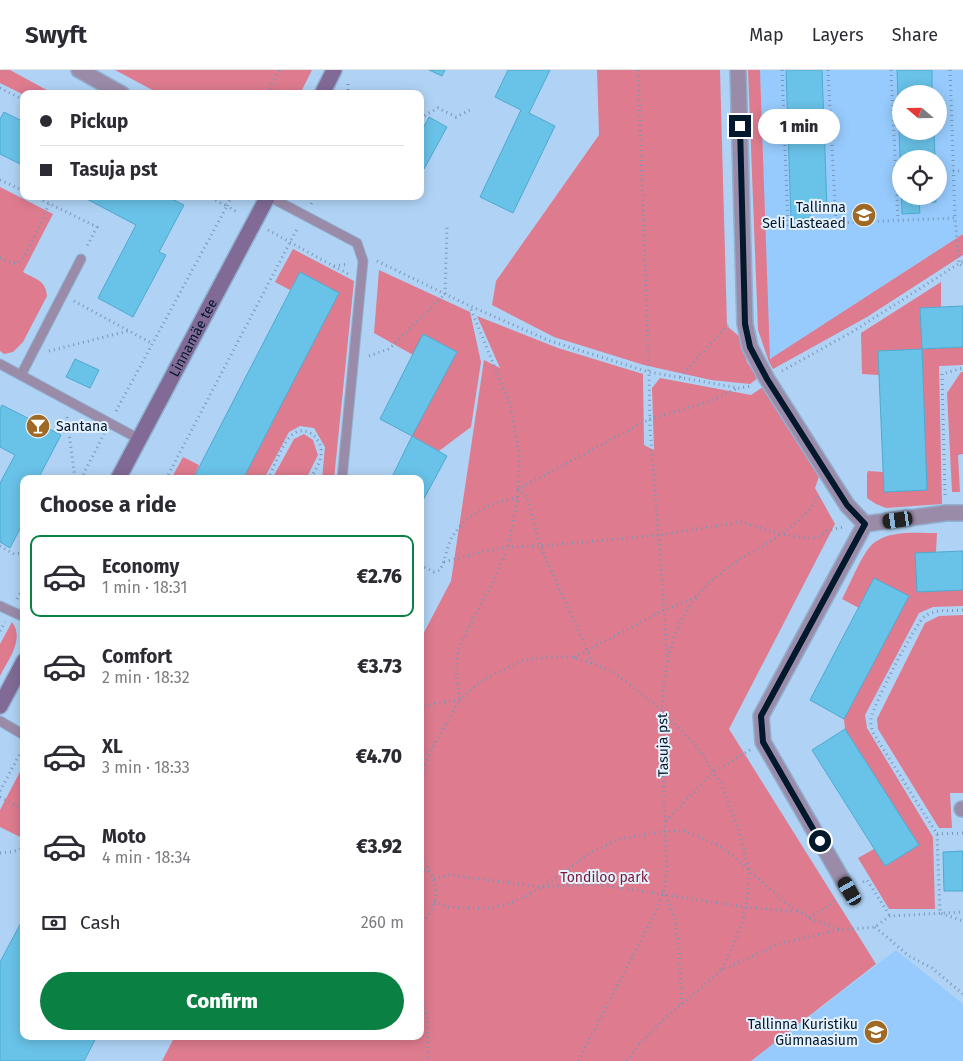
<!DOCTYPE html>
<html lang="en">
<head>
<meta charset="utf-8">
<style>
	:root { --surface:#fff; --page:#f2f2f3; --text:#2b2b33; --muted:#7c7c81; --line:#e1e1e2; --accent:#0b8043 }
	body { margin:0; font-family:"Fira Sans",sans-serif; background:var(--page); color:var(--text); height:100vh; display:flex; flex-direction:column; font-size:19px; white-space:nowrap }
	* { box-sizing:border-box; margin:0 }
	p { font-size:16px; color:var(--muted) }
	.icon { flex:none; width:28px; height:28px; fill:none; stroke:currentColor; stroke-width:2; stroke-linecap:round; stroke-linejoin:round }
	.map { position:relative; flex:1; overflow:hidden }
	.sheet { position:absolute; left:20px; top:405px; width:404px; height:565px; display:flex; flex-direction:column; background:var(--surface); border-radius:10px; box-shadow:0 2px 12px #0003 }
	.sheet>* { flex:none }
	.hud { position:absolute; left:20px; top:20px; width:404px; height:110px; border-radius:10px; box-shadow:0 2px 12px #0003; display:grid; align-content:center; height:110px; padding:0 20px; background:var(--surface) }
	.needle { width:32px; rotate:290deg }
	.controls { position:absolute; left:892px; top:15px; display:grid; gap:10px }
	.controls a { display:grid; place-items:center; width:55px; height:55px; border-radius:50%; background:var(--surface); box-shadow:0 2px 12px #0003; font-size:25px }
	.end { position:absolute; width:22px; height:22px; margin:-11px; border:6px solid #02182d; background:#fff; box-shadow:0 0 0 2px #fff }
	.from { border-radius:50% }
	.bubble { position:absolute; height:35px; border-radius:18px; background:var(--surface); box-shadow:0 2px 12px #0003; font-size:16px; font-weight:800; line-height:35px; text-align:center }
	.car { position:absolute; width:15px; height:30px; margin:-15px -8px; border-radius:6px; box-shadow:0 0 4px 1px #0007; background:linear-gradient(#222 24%,#8ab4d8 0 40%,#222 0 76%,#8ab4d8 0 86%,#222 0) }
	.hud b { display:flex; align-items:center; gap:18px; height:48px; font-size:19px }
	.hud b+b { border-top:1px solid var(--line) }
	.hud i { width:12px; height:12px; background:var(--text) }
	ul { padding:0; list-style:none }
	li { display:flex; align-items:center; gap:15px; height:82px; margin:0 10px 8px; padding:0 10px; border:2px solid transparent; border-radius:10px }
	li div { flex:1 }
	li b { display:block; font-size:19px }
	li em { font-style:normal; font-weight:800 }
	li.current { border-color:var(--accent) }
	li>.icon { width:45px; height:45px; stroke-width:1.5 }
	h2 { padding:0 20px; font-size:22px; line-height:60px }
	.pay { display:flex; align-items:center; gap:12px; height:55px; padding:0 20px; font-size:19px }
	.pay p { margin-inline-start:auto }
	.cta { display:flex; gap:10px; margin-top:auto; padding:10px 20px }
	.cta a { flex:1; height:58px; border-radius:30px; background:var(--accent); color:#fff; font-size:20px; font-weight:800; line-height:58px; text-align:center }
	header { display:flex; align-items:center; gap:30px; box-sizing:border-box; height:70px; padding:0 25px; background:var(--surface); border-bottom:1px solid var(--line) }
	header strong { font-size:24px }
	nav { display:flex; gap:28px; margin-inline-start:auto; font-size:18px }
	.map>svg:first-child { display:block }
	.built { fill:#97cbfd; fill-rule:evenodd }
	.green { fill:#de7b8f }
	.building { fill:#69c2e8; stroke:#4fa9ce }
	.lines { fill:none; stroke-linecap:round; stroke-linejoin:round }
	.lane-casing { stroke:#91b1d1; stroke-width:11 }
	.street-casing { stroke:#91b1d1; stroke-width:18 }
	.secondary-casing { stroke:#91b1d1; stroke-width:18 }
	.path { stroke:#7897b5; stroke-width:3; stroke-dasharray:1 4; stroke-linecap:butt }
	.lane { stroke:#9a8ca9; stroke-width:9 }
	.street { stroke:#9a8ca9; stroke-width:15 }
	.secondary { stroke:#816b96; stroke-width:15 }
	.route { stroke:#02182d; stroke-width:6 }
	.labels { text-anchor:middle; dominant-baseline:central; stroke-width:4; stroke-linejoin:round; paint-order:stroke }
	.poi-label { font-size:14px; fill:#02182d; stroke:#e5f1fc; text-anchor:end }
	.street-label { font-size:14px; fill:#02182d; stroke:#e5f1fc }
	.park-label { font-size:14px; fill:#781a36; stroke:#e5f1fc }
</style>
</head>
<body>
<header>
<strong>Swyft</strong>
<nav><a>Map</a><a>Layers</a><a>Share</a></nav>
</header>
<div class="map">
<svg width="963" height="991" viewBox="0 0 963 991">
	<rect width="100%" height="100%" fill="#b0d3f5"/>
	<!-- built -->
	<g class="built">
		<path d="M760,0H963V164L769,290ZM901,24H939V61H901ZM901,89H939V126H901Z"/>
		<polygon points="896,880 963,934 963,991 751,991"/>
	</g>
	<!-- green -->
	<g class="green">
		<polygon points="0,0 10,0 54,24 24,24 24,25 0,13"/>
		<polygon points="115,0 312,0 300,24 160,24"/>
		<polygon points="597,0 720,0 727,256 740,267 747,292 758,308 750,314 711,310 644,295 554,267 492,235 496,211 599,65"/>
		<polygon points="748,0 760,0 770,289 963,164 963,185 867,247 773,299 769,292 758,260"/>
		<path d="M0,117L53,144L23,202C35,209 46,210 47,226L23,272L13,282L4,284L0,281Z"/>
		<polygon points="293,179 354,211 334,409 322,409 325,377 314,358 300,356 289,362 264,409 243,409 339,223 300,202 290,220 275,212"/>
		<polygon points="379,200 470,242 481,292 471,357 439,381 412,366 457,282 423,264 413,285 374,263"/>
		<polygon points="941,212 941,237 920,238 922,279 963,277 963,295 939,296 942,434 886,438 876,434 867,428 867,404 868,401 883,402 884,422 927,420 922,279 878,281 879,305 862,304 861,263"/>
		<polygon points="477,246 558,278 643,304 644,375 654,380 652,318 660,308 751,325 763,317 820,404 815,418 835,454 729,659 876,894 751,991 162,991 175,966 420,966 420,570 451,511 484,290 500,298"/>
		<polygon points="961,302 963,302 963,384 958,385 960,422 952,422 947,323"/>
		<polygon points="304,364 313,370 318,385 306,409 272,409 294,369"/>
		<polygon points="183,387 199,395 193,409 171,409"/>
		<path d="M937,463L936,482L963,520V536L933,537L919,543L865,645L867,658L933,767L935,839H889L858,788L874,779L886,796L919,775L845,659L844,649L909,526L874,508L859,538L842,529C850,515 863,480 875,472C891,460 919,463 937,463Z"/>
		<polygon points="963,545 963,723 950,723 952,758 939,758 878,659 877,649 925,553 939,546"/>
		<path d="M12,552C25,569 8,590 0,606V574Z"/>
		<polygon points="22,698 24,699 24,769 0,757 0,740"/>
	</g>
	<!-- building -->
	<g class="building">
		<polygon points="429,0 445,0 442,6"/>
		<polygon points="508,0 550,0 529,43 555,56 513,143 480,127 521,40 495,27"/>
		<polygon points="786,0 822,0 827,138 810,139 810,148 791,149"/>
		<polygon points="897,0 932,0 932,24 901,24 901,61 934,61 935,89 901,89 901,126 936,126 936,132 919,133 920,143 902,144"/>
		<polygon points="4,42 24,52 24,96 0,84 0,49"/>
		<polygon points="429,47 447,57 424,99 420,97 420,64"/>
		<polygon points="81,126 166,126 184,135 159,182 166,185 133,247 98,228 136,155"/>
		<polygon points="300,202 339,223 243,409 193,409"/>
		<polygon points="963,236 963,277 922,279 920,238"/>
		<polygon points="423,264 457,282 412,366 380,349"/>
		<polygon points="922,279 927,420 884,422 878,281"/>
		<polygon points="75,289 99,300 90,318 66,307"/>
		<polygon points="2,335 61,365 38,409 24,409 24,451 10,478 0,472 0,413 15,385 0,377 0,339"/>
		<polygon points="412,366 447,386 420,436 420,409 391,409"/>
		<polygon points="963,481 963,520 917,522 915,483"/>
		<polygon points="874,508 909,526 844,649 810,630"/>
		<polygon points="845,659 919,775 885,796 812,680"/>
		<polygon points="963,781 963,821 944,821 943,782"/>
		<polygon points="24,847 24,966 97,966 84,991 0,991 0,892"/>
	</g>
	<g class="lines">
		<!-- lane casing -->
		<g class="lane-casing">
			<g id="lane">
				<polyline points="268,126 357,173 363,191 342,409"/>
				<polyline points="0,294 139,369"/>
				<polyline points="21,305 81,189"/>
				<polyline points="0,536 24,547"/>
				<polyline points="0,651 24,665"/>
			</g>
		</g>
		<!-- street casing -->
		<g class="street-casing">
			<g id="street">
				<polyline points="79,0 122,24"/>
				<polyline points="738,0 745,254 750,277 767,309 847,435 865,454"/>
				<polyline points="865,454 946,443 963,443"/>
				<polyline points="962,739 963,739"/>
				<polyline points="849,821 763,672 761,646 865,454"/>
			</g>
		</g>
		<!-- secondary casing -->
		<g class="secondary-casing">
			<g id="secondary">
				<polyline points="322,24 334,0"/>
				<path id="s1" d="M118,409L268,126"/>
				<polyline points="0,636 24,591"/>
			</g>
		</g>
		<!-- path -->
		<g class="path">
			<polyline points="638,0 649,302 650,359 661,495 667,586"/>
			<polyline points="782,0 788,155 955,148 959,194 963,196"/>
			<polyline points="828,0 836,153"/>
			<polyline points="891,0 898,150"/>
			<polyline points="950,0 955,148"/>
			<polyline points="348,14 348,24"/>
			<polyline points="0,18 24,30"/>
			<polyline points="270,24 272,12 280,0"/>
			<polyline points="420,48 438,38 456,47 472,39"/>
			<polyline points="953,101 963,101"/>
			<polyline points="0,110 24,121"/>
			<polyline points="34,126 97,157 87,176"/>
			<polyline points="232,126 227,136 239,143"/>
			<polyline points="311,134 315,126"/>
			<polyline points="268,160 348,204"/>
			<path d="M0,188C6,190 13,196 19,192C27,187 44,145 49,134"/>
			<polyline points="377,191 470,236 550,271 649,302 739,318 752,316"/>
			<polyline points="334,196 349,194"/>
			<polyline points="74,231 153,274"/>
			<polyline points="49,281 128,261"/>
			<polyline points="369,286 389,279 445,224 447,157"/>
			<polyline points="782,301 852,262 963,191"/>
			<polyline points="680,307 728,255"/>
			<polyline points="116,341 227,136 207,126"/>
			<polyline points="67,347 75,409"/>
			<polyline points="81,409 104,364"/>
			<polyline points="166,409 298,157"/>
			<path d="M268,409C274,397 281,376 290,367C303,352 323,367 321,384C321,392 314,402 310,409"/>
			<polyline points="945,425 942,304 963,298"/>
			<polyline points="0,476 14,484 24,483"/>
			<polyline points="444,492 481,482 508,477 540,476 659,465 741,452 781,464 806,468 817,468 827,461 843,457"/>
			<path d="M420,495L434,502L440,500C446,489 447,474 454,464C467,444 495,430 518,428"/>
			<polyline points="17,529 24,516"/>
			<path d="M963,540C950,541 936,539 925,546C916,552 872,637 871,649C870,653 872,657 872,661L937,764L940,843L963,851"/>
			<polyline points="0,561 5,552"/>
			<polyline points="574,587 664,540 696,527"/>
			<polyline points="592,593 587,580 540,476 527,427 518,419 650,349 708,332 738,318"/>
			<polyline points="420,638 436,633 460,630 479,612 523,590 551,587 573,587 612,601 662,640 701,682 722,716 738,758 749,799 748,824 742,854 722,900"/>
			<polyline points="420,709 432,678 460,630 456,603 458,580 474,547 492,514 508,477 518,428 519,382 510,334 470,237"/>
			<polyline points="0,721 23,678"/>
			<polyline points="0,727 24,740"/>
			<polyline points="666,751 713,702 750,680"/>
			<polyline points="937,764 963,763"/>
			<polyline points="0,783 11,782 24,778"/>
			<path d="M420,789C439,808 443,835 420,853"/>
			<polyline points="420,803 429,798"/>
			<polyline points="434,809 449,805 542,817 595,814 745,837 801,842"/>
			<polyline points="863,812 867,810 890,846"/>
			<polyline points="666,825 675,849 679,878 682,934"/>
			<polyline points="434,832 449,837 485,839 511,833 528,825 542,817 590,783 619,769 666,761 686,761 724,778 786,833 809,848 840,860 875,857 890,846 963,842"/>
			<polyline points="809,848 835,831"/>
			<polyline points="875,857 909,886 932,898 963,924"/>
			<polyline points="420,918 428,954 428,991"/>
			<path d="M578,991L654,845C663,826 666,816 667,796C665,760 664,725 663,689C661,617 660,551 722,502C754,477 799,463 819,425"/>
			<polyline points="627,991 640,973 663,950 722,900 781,873 839,860"/>
		</g>
		<!-- lane -->
		<use href="#lane" class="lane"/>
		<!-- street -->
		<use href="#street" class="street"/>
		<!-- secondary -->
		<use href="#secondary" class="secondary"/>
	</g>
	<g class="lines">
		<!-- route -->
		<polyline class="route" points="740,56 745,254 750,277 767,309 847,435 865,454 761,646 763,672 820,771"/>
	</g>
	<!-- icons -->
	<defs>
		<g id="school-disc" transform="scale(1.25)"><circle r="9.5" fill="#9f6823" stroke="#e5f1fc"/><path d="M0-5L7-2L0 1L-7-2ZM-4 1L0 2.5L4 1V4Q0 6-4 4Z" fill="#fff"/></g>
		<g id="bar-disc" transform="scale(1.25)"><circle r="9.5" fill="#9f6823" stroke="#e5f1fc"/><path d="M-6-5H6L.8 .8V4.5H3.5V6h-7V4.5H-.8V.8Z" fill="#fff"/></g>
	</defs>
	<g fill-rule="evenodd">
		<use href="#school-disc" x="864" y="145"/>
		<use href="#bar-disc" x="38" y="356"/>
		<use href="#school-disc" x="876" y="962"/>
	</g>
	<g class="labels">
		<!-- poi labels -->
		<g class="poi-label">
			<text x="846" y="137">Tallinna<tspan x="846" dy="16">Seli Lasteaed</tspan></text>
			<text x="56" y="356" text-anchor="start">Santana</text>
			<text x="858" y="954">Tallinna Kuristiku<tspan x="858" dy="16">Gümnaasium</tspan></text>
		</g>
		<!-- street labels -->
		<g class="street-label">
			<text stroke="none"><textPath href="#s1" startOffset="160">Linnamäe tee</textPath></text>
			<text transform="translate(663 675) rotate(-91)">Tasuja pst</text>
		</g>
		<!-- park labels -->
		<g class="park-label">
			<text x="604" y="807">Tondiloo park</text>
		</g>
	</g>
</svg>
<div class="controls">
<a><svg class="needle" viewBox="-14 -14 28 28"><path d="M0-13l5 13h-10z" fill="#e53935"/><path d="M0 13l5-13h-10z" fill="#7c7c81"/></svg></a>
<a><svg class="icon" aria-label="locate" viewBox="0 0 24 24"><circle cx="12" cy="12" r="6"/><path d="M12 2v4M12 18v4M2 12h4M18 12h4"/></svg></a>
</div>
<i class="end from" style="left:820px;top:771px"></i>
<i class="end" style="left:740px;top:56px"></i>
<div class="bubble" style="left:758px;top:39px;width:82px">1 min</div>
<i class="car" style="left:898px;top:450px;rotate:262deg"></i>
<i class="car" style="left:850px;top:821px;rotate:330deg"></i>
<div class="hud">
<b><i class="from"></i>Pickup</b>
<b><i></i>Tasuja pst</b>
</div>
<section class="sheet">
<h2>Choose a ride</h2>
<ul>
<li class="current"><svg class="icon" aria-label="car" viewBox="0 0 24 24"><path d="M5 17H2v-5l4-1 3-4h7l3 4 3 1v5h-3M9 17h6M6 11h13"/><circle cx="7" cy="17" r="2"/><circle cx="17" cy="17" r="2"/></svg><div><b>Economy</b><p>1 min · 18:31</p></div><em>€2.76</em></li>
<li><svg class="icon" aria-label="car" viewBox="0 0 24 24"><path d="M5 17H2v-5l4-1 3-4h7l3 4 3 1v5h-3M9 17h6M6 11h13"/><circle cx="7" cy="17" r="2"/><circle cx="17" cy="17" r="2"/></svg><div><b>Comfort</b><p>2 min · 18:32</p></div><em>€3.73</em></li>
<li><svg class="icon" aria-label="car" viewBox="0 0 24 24"><path d="M5 17H2v-5l4-1 3-4h7l3 4 3 1v5h-3M9 17h6M6 11h13"/><circle cx="7" cy="17" r="2"/><circle cx="17" cy="17" r="2"/></svg><div><b>XL</b><p>3 min · 18:33</p></div><em>€4.70</em></li>
<li><svg class="icon" aria-label="car" viewBox="0 0 24 24"><path d="M5 17H2v-5l4-1 3-4h7l3 4 3 1v5h-3M9 17h6M6 11h13"/><circle cx="7" cy="17" r="2"/><circle cx="17" cy="17" r="2"/></svg><div><b>Moto</b><p>4 min · 18:34</p></div><em>€3.92</em></li>
</ul>
<div class="pay"><svg class="icon" aria-label="cash" viewBox="0 0 24 24"><path d="M3 7h18v10H3z"/><circle cx="12" cy="12" r="2"/></svg>Cash<p>260 m</p></div>
<div class="cta"><a>Confirm</a></div>
</section>
</div>
</body>
</html>
